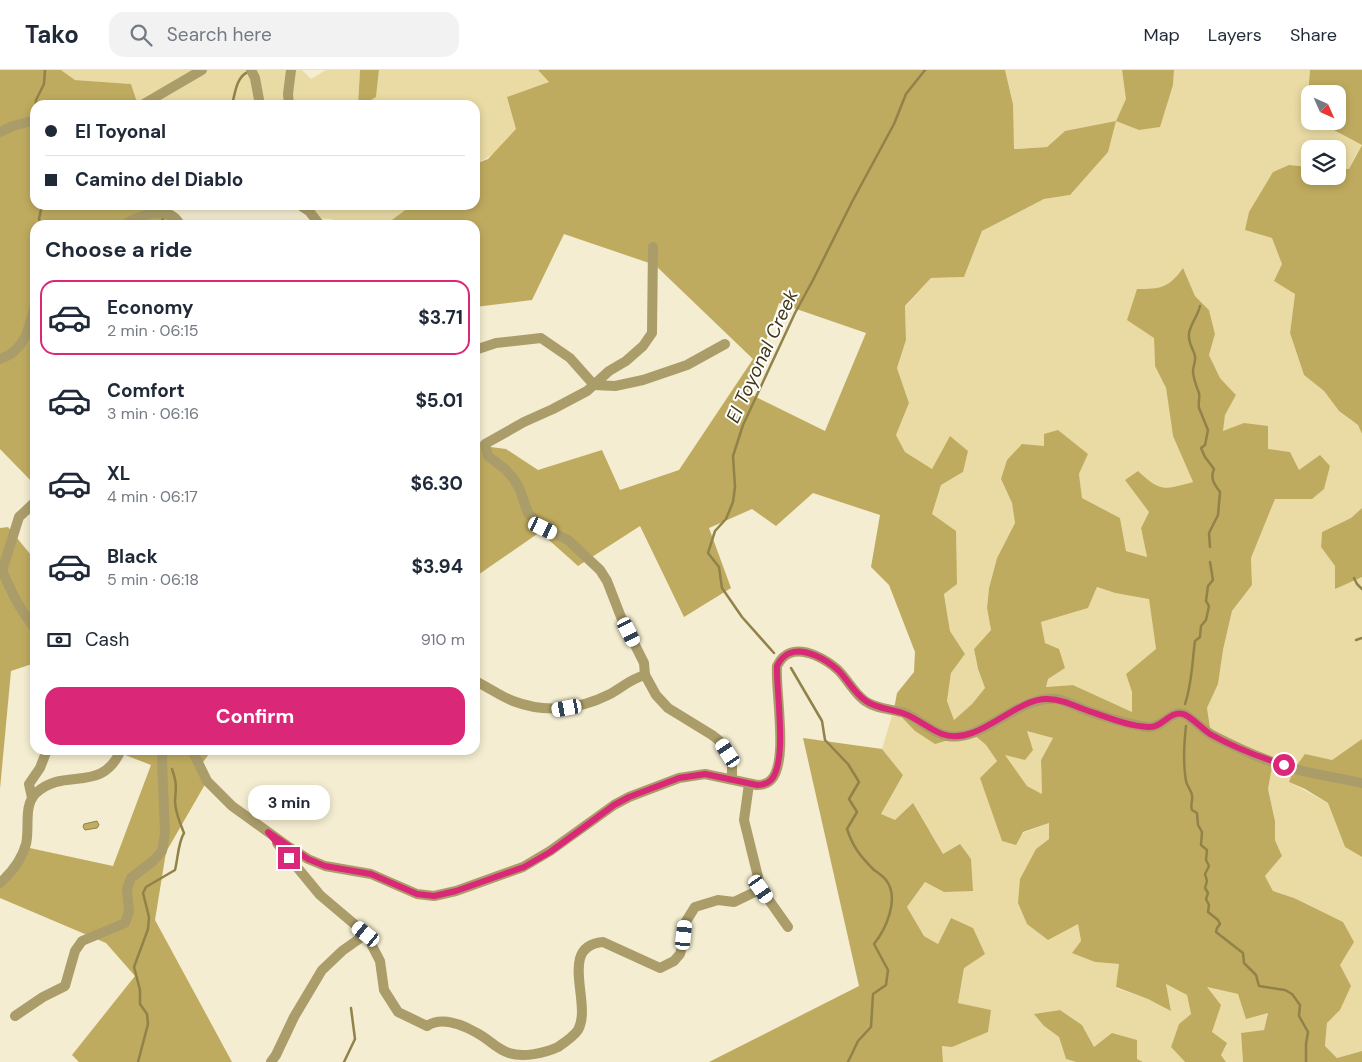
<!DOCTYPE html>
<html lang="en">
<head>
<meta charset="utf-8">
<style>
	:root { --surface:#fff; --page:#f2f2f3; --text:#1f2937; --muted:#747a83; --line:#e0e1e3; --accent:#db2777 }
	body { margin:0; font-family:"DM Sans",sans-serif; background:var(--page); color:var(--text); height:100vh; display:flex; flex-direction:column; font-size:19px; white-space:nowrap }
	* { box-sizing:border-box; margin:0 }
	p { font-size:16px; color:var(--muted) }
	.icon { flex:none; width:28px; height:28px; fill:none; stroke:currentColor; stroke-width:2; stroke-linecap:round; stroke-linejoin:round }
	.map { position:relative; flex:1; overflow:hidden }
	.sheet { position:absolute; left:30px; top:150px; width:450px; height:535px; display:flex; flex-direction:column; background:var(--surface); border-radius:15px; box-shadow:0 2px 8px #0003 }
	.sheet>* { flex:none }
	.top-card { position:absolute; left:30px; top:30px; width:450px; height:110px; border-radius:15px; box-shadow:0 2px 8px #0003; display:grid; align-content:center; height:110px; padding:0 15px; background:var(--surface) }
	.needle { width:32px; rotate:135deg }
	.controls { position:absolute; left:1301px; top:15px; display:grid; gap:10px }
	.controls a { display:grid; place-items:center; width:45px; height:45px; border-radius:10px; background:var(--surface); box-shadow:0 2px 8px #0003; font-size:25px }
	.end { position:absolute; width:22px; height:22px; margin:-11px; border:6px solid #db2777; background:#fff; box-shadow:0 0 0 2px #fff }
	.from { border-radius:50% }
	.bubble { position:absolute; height:35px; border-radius:15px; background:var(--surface); box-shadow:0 2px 8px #0003; font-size:16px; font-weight:700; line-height:35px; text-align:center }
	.car { position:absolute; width:15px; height:30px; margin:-15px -8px; border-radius:6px; box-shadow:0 0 4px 1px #0007; background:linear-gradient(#fff 24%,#345 0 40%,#fff 0 76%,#345 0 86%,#fff 0) }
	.top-card b { display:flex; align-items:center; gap:18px; height:48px; font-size:19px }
	.top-card b+b { border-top:1px solid var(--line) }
	.top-card i { width:12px; height:12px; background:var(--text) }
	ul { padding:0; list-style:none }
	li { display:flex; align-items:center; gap:15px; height:75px; margin:0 10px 8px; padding:0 5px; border:2px solid transparent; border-radius:15px }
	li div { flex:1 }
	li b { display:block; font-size:19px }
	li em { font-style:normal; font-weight:700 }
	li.active { border-color:var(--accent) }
	li>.icon { width:45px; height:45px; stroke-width:1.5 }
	h2 { padding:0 15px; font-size:22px; line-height:60px }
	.pay { display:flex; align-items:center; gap:12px; height:55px; padding:0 15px; font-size:19px }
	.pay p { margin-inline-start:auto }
	.action { display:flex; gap:10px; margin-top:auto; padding:10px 15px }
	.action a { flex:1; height:58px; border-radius:15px; background:var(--accent); color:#fff; font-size:20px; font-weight:700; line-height:58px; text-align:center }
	header { display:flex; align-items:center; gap:30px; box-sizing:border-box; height:70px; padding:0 25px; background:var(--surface); border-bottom:1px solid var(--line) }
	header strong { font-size:24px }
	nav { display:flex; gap:28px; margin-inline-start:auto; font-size:18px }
	.search { width:350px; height:45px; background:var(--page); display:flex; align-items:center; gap:12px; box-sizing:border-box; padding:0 18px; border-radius:15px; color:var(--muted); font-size:19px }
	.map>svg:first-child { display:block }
	.green { fill:#eadba5 }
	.forest { fill:#bfab5f; fill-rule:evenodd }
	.water { fill:#c1ad61; stroke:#908249 }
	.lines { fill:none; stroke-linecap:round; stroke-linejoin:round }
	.stream { stroke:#908249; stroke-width:2.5 }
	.street { stroke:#ab9d6a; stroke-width:10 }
	.route { stroke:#db2777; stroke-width:6 }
	.labels { text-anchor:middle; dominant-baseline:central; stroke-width:4; stroke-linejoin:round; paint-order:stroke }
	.water-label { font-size:19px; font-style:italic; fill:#413817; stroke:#fff }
</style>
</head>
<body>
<header>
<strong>Tako</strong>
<div class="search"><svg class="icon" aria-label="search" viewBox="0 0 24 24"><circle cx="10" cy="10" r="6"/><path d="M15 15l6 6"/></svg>Search here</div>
<nav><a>Map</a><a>Layers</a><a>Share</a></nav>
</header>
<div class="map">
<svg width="1362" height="992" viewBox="0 0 1362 992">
	<rect width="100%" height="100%" fill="#f4edd1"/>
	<!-- green -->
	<g class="green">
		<polygon points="61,0 302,0 311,9 326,0 360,0 358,35 138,35 131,14 75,10"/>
		<path d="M379,0H538L549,12C530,39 507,82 475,94V35H363L376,27Z"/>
		<path d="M1005,0H1122L1127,29L1117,51L1173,15L1174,0H1310L1307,36L1310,45V51H1317L1362,74L1349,99H1338V79H1310V97L1289,95L1272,167L1295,224L1290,263L1304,305L1324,321L1339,341L1358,355L1362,364V438L1351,448L1322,462L1321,477L1335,496L1362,507V669L1332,690L1289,712L1328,733L1345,777L1362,787V981L1337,988L1325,977L1327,953L1340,940L1294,828L1273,821L1265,806L1282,786L1275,770V751L1268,719L1273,692L1211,664L1207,638L1218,614L1223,580L1232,541L1252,515L1251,488L1275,429H1312L1299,400L1267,379V356L1222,361L1225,345L1236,325L1220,308L1209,285L1215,264L1209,240L1195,226L1183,199L1174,211L1156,219H1137L1154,268L1155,295L1166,318L1173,366L1193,412C1164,420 1161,422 1138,401L1149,442L1141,458L1147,487L1126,481L1120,448L1082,428L1079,404L1088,384L1044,376L1001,409L1012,433L1015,453L997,488L989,518L987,538L991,560L974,579L978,599L985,618L972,634L954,650L947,631L951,603L965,584L950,561L932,444L941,415L963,402L932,399L905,382L896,365L909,333L897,298L906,270L905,237L931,208L964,207L982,161L1044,129L1070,125L1065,61L1047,77L1013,79V34Z"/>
		<polygon points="300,135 412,135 385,155 341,155 332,149 316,148"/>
		<polygon points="1097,517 1115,523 1149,528 1156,580 1126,604 1132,622 1132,642 1073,615 1045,617 1048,609 1041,552 1088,538"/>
		<polygon points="894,639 963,665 972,663 986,675 997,691 981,708 1002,771 1049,753 1049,769 1036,779 1078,854 1081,871 1095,892 1120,894 1116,918 1148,929 1171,940 1166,914 1187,925 1191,944 1179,954 1171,977 1185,992 1143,992 1094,977 1082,955 1060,940 1035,944 1044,956 1059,967 1066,989 1076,992 943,992 942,976 958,934 964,898 951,848 938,874 924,866 907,837 925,812 944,822 943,784 930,761 895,751 881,744 903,705 882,679"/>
		<polygon points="1027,660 1053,668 1041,690 1042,724 1027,716 1004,684"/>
		<path d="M1206,917L1238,924L1268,942L1264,960L1241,964L1243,992H1226C1210,972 1209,942 1206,917Z"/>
	</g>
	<!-- forest -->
	<g class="forest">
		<polygon points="0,0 61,0 75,10 131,14 138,35 35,35 35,135 162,135 165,143 180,155 35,155 35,415 0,379"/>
		<polygon points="360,0 379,0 376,27 363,35 358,35"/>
		<path d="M538,0H1005L1013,34L1014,79L1047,77L1065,61L1116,51L1126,29L1122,0H1174L1173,15L1160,57L1139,60L1116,51L1108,82L1070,125L1044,129L982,161L964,207L931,208L905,236L906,270L897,298L909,333L896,365L905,382L932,399L950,366L968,381L963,402L941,415L932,444L956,461L957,514L944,524L950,561L965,584L951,603L947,631L954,650L972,634L985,618L978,599L974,579L991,560L987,538L989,518L997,488L1015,453L1012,433L1001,409L1007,390L1022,374L1044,376V364L1058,360L1088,384L1079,404L1082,428L1120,448L1126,481L1147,487L1141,458L1149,442L1125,410L1138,401C1161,422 1163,420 1193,412L1173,366L1166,318L1155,296L1154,268L1127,250L1137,219C1160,219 1169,218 1183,198L1195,226L1209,240L1215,264L1209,285L1220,308L1236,325L1225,345L1223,361L1244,353L1268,356V379L1290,382L1299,400L1320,385L1330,396L1324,419L1312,429H1275L1251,488L1252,515L1232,541L1223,580L1218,614L1207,638L1211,664L1273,692L1268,719L1275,751V770L1282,786L1265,806L1273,821L1294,828L1343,852L1354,872L1340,895L1351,916L1340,940L1327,953L1325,976L1337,988L1362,981V992H1243L1241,963L1264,960L1268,943L1246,949L1238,924L1207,917L1221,935L1212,962L1227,973L1221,985L1226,992H1185L1171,977L1179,954L1191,944L1187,925L1166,914L1171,941L1148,929L1116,917L1119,894L1095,892L1072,883L1081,871L1078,854L1048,870L1027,854L1018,833L1020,809L1036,779L1049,769V753L1023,762L1016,775L1002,771L980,708L997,691L986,675L972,663L935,674L915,661L894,639L897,623L914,602L915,582L889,515L871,497L880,445L813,423L776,456L752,439L709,458L731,518L684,547L640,456L578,496L540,462L475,507V375L506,379L538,400L602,380L620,420L679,400L753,289L655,195L564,164L532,230L475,237V155H385L412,135H475V94L488,89L516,59L507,27L549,12ZM779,233L866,263L825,361L748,323ZM1097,517L1115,523L1149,529L1156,579L1126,604L1132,622V642L1073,615L1046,617L1048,609L1065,598L1059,579L1045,573L1041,552L1088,538ZM1027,661L1053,668L1041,690L1042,724L1027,716L1005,685L1025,690L1033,680Z"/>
		<polygon points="1310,0 1362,0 1362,364 1358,355 1339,341 1324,321 1304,305 1290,263 1295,224 1274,211 1282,194 1272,168 1245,160 1249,142 1273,102 1289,95 1310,97 1310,106 1338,106 1338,99 1349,99 1362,75 1317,51 1338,51 1338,24 1310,24 1310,45 1307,36"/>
		<polygon points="1362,438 1362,507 1335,519 1335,496 1321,477 1322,462 1351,448"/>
		<polygon points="8,457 35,490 35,593 11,601 0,719 0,458"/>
		<polygon points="803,668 882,679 903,705 881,744 895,750 913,733 943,784 960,774 971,789 973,821 944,822 925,812 907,837 924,866 938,874 951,848 973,858 985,884 964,898 958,933 991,940 988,962 952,977 942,976 943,992 709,992 859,916"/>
		<polygon points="1362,669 1362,787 1345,777 1328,733 1305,719 1289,712 1294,699 1305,684 1332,690"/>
		<polygon points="117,680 212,680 200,696 207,711 166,782 155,850 232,992 79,992 72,985 135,906 106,873 0,828 0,813 25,777 113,796 151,695 120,683"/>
		<polygon points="1060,940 1082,955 1094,977 1112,963 1137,970 1137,989 1143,992 1076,992 1066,989 1059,967 1044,956 1034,944"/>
	</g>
	<!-- water -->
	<polygon class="water" points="97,751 99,755 97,758 85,760 83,757 84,754"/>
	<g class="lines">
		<!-- stream -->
		<g class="stream">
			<path d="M232,35C235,24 236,7 248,2"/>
			<polyline points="35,43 36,30 44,14 45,0"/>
			<polyline points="41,155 39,149 42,135"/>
			<polyline points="160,155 164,146"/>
			<path d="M1200,236C1198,246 1190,254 1189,264C1188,273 1193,278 1195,286C1196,292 1193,296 1193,301C1193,307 1197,318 1199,323C1200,328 1198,334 1199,338C1202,345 1205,353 1208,360L1205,375L1201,378L1205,387L1214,399C1210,408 1214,414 1220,422L1218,445L1209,463L1210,477"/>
			<polyline points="1354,508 1357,514 1362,519"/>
			<polyline points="1356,570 1362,568"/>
			<polyline points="774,583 742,547 722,518 719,497 708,483 715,461 726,449 733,432 735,417 733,386 743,355 795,243 813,210 853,130 894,54 906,24 925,0"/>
			<path d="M791,598L822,651L825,670L848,694L859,712L849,729L857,742L847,759C853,777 860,786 874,800C878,803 883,806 886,810C900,828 886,859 874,874L888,900L886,915L873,924L871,957L858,971L848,992"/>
			<path d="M1185,634C1192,614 1192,593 1195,571L1200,567L1201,556L1206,550L1209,536L1206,531L1208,516L1213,510L1210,492"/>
			<path d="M1186,656C1184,674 1183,694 1186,711C1187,716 1191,720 1192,725C1193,731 1190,735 1192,740L1197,743L1198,755L1202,762L1201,775L1207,780L1206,790L1209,796L1205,804L1207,811L1205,818L1208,823L1206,829L1209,835L1208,842L1218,850L1220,854L1217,858L1216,862L1243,883L1244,893L1256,905L1259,916L1285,920L1292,924L1300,935L1299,946L1308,962L1306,974V992"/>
			<path d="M138,992L148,954L147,944L140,934V920L134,897L148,859L149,847L143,823L146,817L175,800C178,788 178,773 184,763C180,753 175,742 175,731C176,716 177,714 172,699"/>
			<polyline points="344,992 355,969 351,938"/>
		</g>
		<!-- street -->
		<g class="street">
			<polyline points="251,0 255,8 260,35"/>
			<polyline points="142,35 202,0"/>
			<polyline points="289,35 288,24 291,0"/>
			<polyline points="0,62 13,56 35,50"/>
			<polyline points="300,135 309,141 320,155"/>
			<path d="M123,155C139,146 169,133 180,155"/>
			<polyline points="653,177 652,263 643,276 626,291 609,301 587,321 553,339 524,352 485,374 488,386 505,399 514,409 520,420 528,443 543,458 568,470 600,500 607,511 621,547 644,593 645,605 656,625 668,638 712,665 721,672 728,683 732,693 732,709"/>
			<polyline points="475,280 496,273 541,268 570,288 594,315 615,316 643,310 687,295 725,274"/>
			<path d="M0,289C25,281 29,258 35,235"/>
			<path d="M0,496C10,518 19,540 35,558"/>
			<polyline points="2,501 19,447 35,432"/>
			<path d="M475,611C488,617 500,626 513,631C544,643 578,640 608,625C622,618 628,610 645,605"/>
			<path d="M192,680L207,711L232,736L289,777L308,789L325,796L371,804L417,824L434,826L456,821L523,797L550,781L614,735L629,727L679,708L705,704L757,715C762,715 767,714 771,710C789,692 775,621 777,596C780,590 784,585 790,583C805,577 827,590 838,600C848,610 854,623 865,631C876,639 892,639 905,643C919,649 932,663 948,666C984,672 1019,624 1057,629C1066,631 1076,636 1085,640C1105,647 1126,654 1147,657C1162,659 1171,639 1184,644C1191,647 1203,660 1212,665C1237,678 1267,692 1295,699C1317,705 1340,708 1362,713"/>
			<polyline points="749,714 744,750 761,819 788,857"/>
			<polyline points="32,728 29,714 40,698 47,680"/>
			<path d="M277,773L320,825L366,864L380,891L384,920L398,942L427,956C442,946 463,955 477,963C489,969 496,979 509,983C523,988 545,983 558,977C564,973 574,966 578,960C593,934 557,876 603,872L660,898L674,891L680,884L682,877L685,853L695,837L718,830L734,832L761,819"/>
			<path d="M0,813C11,803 22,789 26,774C30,757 23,736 36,723C65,696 101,725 121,680"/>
			<polyline points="15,946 43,927 65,916 75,881 82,871 125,853 129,842 127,819 131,808 153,791 162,781 165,763 162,689 163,680"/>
			<polyline points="271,992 276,985 294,947 322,900 342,881 366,864"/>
		</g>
	</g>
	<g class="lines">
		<!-- route -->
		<path class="route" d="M289,788L268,762L308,789L325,796L371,804L417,824L434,826L456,821L524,797L550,782L614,735L629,727L679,708L705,704L757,715C762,715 767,714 771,710C788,692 776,621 777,596C780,590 784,585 790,583C805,577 827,590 838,600C848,610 854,623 866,631C877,639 893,639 905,644C918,649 929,659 942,664C978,677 1013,629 1047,629C1060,629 1071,634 1083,639C1104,646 1127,656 1149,657C1162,658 1170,640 1183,644C1191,646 1202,659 1210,664C1233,677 1259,687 1284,695"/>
	</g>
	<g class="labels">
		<!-- water labels -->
		<g class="water-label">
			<text transform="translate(762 286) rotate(-65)">El Toyonal Creek</text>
		</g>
	</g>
</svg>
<div class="controls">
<a><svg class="needle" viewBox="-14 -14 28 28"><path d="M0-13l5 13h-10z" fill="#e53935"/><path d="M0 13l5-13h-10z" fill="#747a83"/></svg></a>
<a><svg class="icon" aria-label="layers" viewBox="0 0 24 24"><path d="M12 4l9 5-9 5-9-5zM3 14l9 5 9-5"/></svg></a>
</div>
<i class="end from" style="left:1284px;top:695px"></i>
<i class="end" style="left:289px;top:788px"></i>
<div class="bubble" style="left:248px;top:715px;width:82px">3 min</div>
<i class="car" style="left:543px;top:458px;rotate:116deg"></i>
<i class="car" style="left:629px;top:562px;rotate:153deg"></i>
<i class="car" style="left:567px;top:638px;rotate:260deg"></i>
<i class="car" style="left:728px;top:683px;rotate:327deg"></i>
<i class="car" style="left:761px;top:819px;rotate:145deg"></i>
<i class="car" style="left:366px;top:864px;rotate:309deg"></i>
<i class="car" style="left:684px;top:865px;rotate:6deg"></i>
<div class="top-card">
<b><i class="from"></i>El Toyonal</b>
<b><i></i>Camino del Diablo</b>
</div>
<section class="sheet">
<h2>Choose a ride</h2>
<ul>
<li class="active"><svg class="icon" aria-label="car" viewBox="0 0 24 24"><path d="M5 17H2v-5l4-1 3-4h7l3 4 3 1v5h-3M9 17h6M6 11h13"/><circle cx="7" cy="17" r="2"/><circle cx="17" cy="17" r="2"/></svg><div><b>Economy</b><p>2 min · 06:15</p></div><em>$3.71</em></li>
<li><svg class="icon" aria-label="car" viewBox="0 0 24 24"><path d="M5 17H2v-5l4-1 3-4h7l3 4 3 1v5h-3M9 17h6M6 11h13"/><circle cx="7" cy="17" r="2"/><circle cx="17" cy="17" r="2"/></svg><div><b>Comfort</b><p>3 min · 06:16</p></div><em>$5.01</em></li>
<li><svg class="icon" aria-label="car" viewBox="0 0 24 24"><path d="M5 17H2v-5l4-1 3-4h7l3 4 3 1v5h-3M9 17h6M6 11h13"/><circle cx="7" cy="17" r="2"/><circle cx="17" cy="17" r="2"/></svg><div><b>XL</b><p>4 min · 06:17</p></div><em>$6.30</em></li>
<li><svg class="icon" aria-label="car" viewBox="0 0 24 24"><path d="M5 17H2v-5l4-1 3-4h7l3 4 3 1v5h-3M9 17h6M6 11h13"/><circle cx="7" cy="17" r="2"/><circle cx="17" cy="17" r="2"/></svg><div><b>Black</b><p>5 min · 06:18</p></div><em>$3.94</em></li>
</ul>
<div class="pay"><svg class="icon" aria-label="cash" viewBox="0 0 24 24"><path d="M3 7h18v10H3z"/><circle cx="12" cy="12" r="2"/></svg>Cash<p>910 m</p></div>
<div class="action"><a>Confirm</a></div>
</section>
</div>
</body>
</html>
